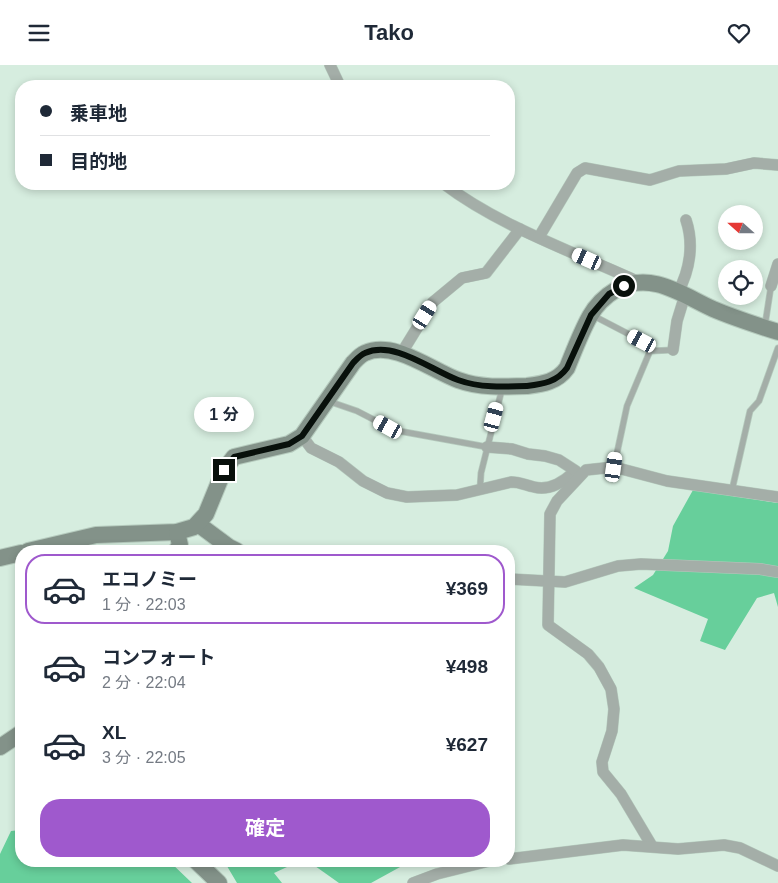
<!DOCTYPE html>
<html lang="ja">
<head>
<meta charset="utf-8">
<style>
	:root { --surface:#fff; --page:#f6f6f7; --text:#1f2937; --muted:#747a83; --line:#e0e1e3; --accent:#9f59cd }
	body { margin:0; font-family:Arial,"Noto Sans JP",sans-serif; background:var(--page); color:var(--text); height:100vh; display:flex; flex-direction:column; font-size:19px; white-space:nowrap }
	* { box-sizing:border-box; margin:0 }
	p { font-size:16px; color:var(--muted) }
	.icon { flex:none; width:28px; height:28px; fill:none; stroke:currentColor; stroke-width:2; stroke-linecap:round; stroke-linejoin:round }
	.map { position:relative; flex:1; overflow:hidden }
	.details { position:absolute; left:15px; top:480px; width:500px; height:322px; display:flex; flex-direction:column; background:var(--surface); border-radius:20px; box-shadow:0 2px 8px #0003 }
	.details>* { flex:none }
	.banner { position:absolute; left:15px; top:15px; width:500px; height:110px; border-radius:20px; box-shadow:0 2px 8px #0003; display:grid; align-content:center; height:110px; padding:0 25px; background:var(--surface) }
	.needle { width:32px; rotate:291deg }
	.controls { position:absolute; left:718px; top:140px; display:grid; gap:10px }
	.controls a { display:grid; place-items:center; width:45px; height:45px; border-radius:50%; background:var(--surface); box-shadow:0 2px 8px #0003; font-size:25px }
	.end { position:absolute; width:22px; height:22px; margin:-11px; border:6px solid #08100b; background:#fff; box-shadow:0 0 0 2px #fff }
	.from { border-radius:50% }
	.bubble { position:absolute; height:35px; border-radius:18px; background:var(--surface); box-shadow:0 2px 8px #0003; font-size:16px; font-weight:700; line-height:35px; text-align:center }
	.car { position:absolute; width:15px; height:30px; margin:-15px -8px; border-radius:6px; box-shadow:0 0 4px 1px #0007; background:linear-gradient(#fff 24%,#345 0 40%,#fff 0 76%,#345 0 86%,#fff 0) }
	.banner b { display:flex; align-items:center; gap:18px; height:48px; font-size:19px }
	.banner b+b { border-top:1px solid var(--line) }
	.banner i { width:12px; height:12px; background:var(--text) }
	ul { padding:9px 0 0; list-style:none }
	li { display:flex; align-items:center; gap:15px; height:70px; margin:0 10px 8px; padding:0 15px; border:2px solid transparent; border-radius:20px }
	li div { flex:1 }
	li b { display:block; font-size:19px }
	li em { font-style:normal; font-weight:700 }
	li.selected { border-color:var(--accent) }
	li>.icon { width:45px; height:45px; stroke-width:1.5 }
	.button { display:flex; gap:10px; margin-top:auto; padding:10px 25px }
	.button a { flex:1; height:58px; border-radius:20px; background:var(--accent); color:#fff; font-size:20px; font-weight:700; line-height:58px; text-align:center }
	header { display:flex; justify-content:space-between; align-items:center; height:65px; padding:0 25px; background:var(--surface); font-size:22px; font-weight:700 }
	.map>svg:first-child { display:block }
	.forest { fill:#67cf9b }
	.lines { fill:none; stroke-linecap:round; stroke-linejoin:round }
	.lane-casing { stroke:#b5cabd; stroke-width:7 }
	.street-casing { stroke:#b5cabd; stroke-width:12 }
	.secondary-casing { stroke:#b5cabd; stroke-width:18 }
	.lane { stroke:#a4aea8; stroke-width:5.5 }
	.street { stroke:#a4aea8; stroke-width:11 }
	.secondary { stroke:#839289; stroke-width:16 }
	.route { stroke:#08100b; stroke-width:6 }
</style>
</head>
<body>
<header><svg class="icon" aria-label="menu" viewBox="0 0 24 24"><path d="M4 6h16M4 12h16M4 18h16"/></svg>Tako<svg class="icon" aria-label="heart" viewBox="0 0 24 24"><path d="M12 20l-8-8c-3-5 5-10 8-4 3-6 11-1 8 4z"/></svg></header>
<div class="map">
<svg width="778" height="818" viewBox="0 0 778 818">
	<rect width="100%" height="100%" fill="#d6eddf"/>
	<!-- forest -->
	<g class="forest">
		<polygon points="693,425 778,438 778,542 774,528 757,533 725,585 700,576 708,554 634,523 653,510 668,486 673,461"/>
		<polygon points="21,765 21,796 169,796 192,818 0,818 0,789 11,766"/>
		<polygon points="224,796 300,796 274,808 282,818 237,818"/>
		<polygon points="308,796 411,796 371,818 339,818"/>
	</g>
	<g class="lines">
		<!-- lane casing -->
		<g class="lane-casing">
			<g id="lane">
				<polyline points="592,250 642,276 649,281 650,286 627,341 614,402"/>
				<polyline points="765,260 771,221"/>
				<polyline points="650,286 673,285"/>
				<polyline points="328,336 357,346 388,362 399,366 487,382"/>
				<polyline points="480,424 481,408 502,324"/>
				<polyline points="732,425 750,346 759,336 778,283"/>
			</g>
		</g>
		<!-- street casing -->
		<g class="street-casing">
			<g id="street">
				<polyline points="330,0 340,21"/>
				<path d="M444,119C499,161 576,188 639,217"/>
				<polyline points="539,172 577,108 585,103 650,115 679,106 726,104 754,98 778,100"/>
				<polyline points="771,221 778,199"/>
				<path d="M678,227C690,205 694,179 686,155"/>
				<polyline points="673,285 677,256 685,230"/>
				<polyline points="401,289 433,237 462,213 486,208 520,164"/>
				<path d="M302,371L311,383L339,397L363,416L387,428L407,432L457,430L511,417C520,417 525,420 534,422C549,426 562,418 573,408"/>
				<polyline points="487,382 512,384 528,389 545,391 559,395 576,406"/>
				<polyline points="509,514 565,517 618,501 641,499 760,504 778,507"/>
				<polyline points="652,781 621,729 603,707 602,697 612,666 614,644 611,624 599,602 588,589 548,560 550,449 557,436 586,405 614,402 667,416 778,432"/>
				<polyline points="509,794 623,780 678,784 724,780 740,783 778,801"/>
				<polyline points="413,818 437,809 489,796"/>
			</g>
		</g>
		<!-- secondary casing -->
		<g class="secondary-casing">
			<g id="secondary">
				<polyline points="198,459 229,482 237,486"/>
				<path d="M28,486L96,470L177,467L194,462L206,449L224,405L234,392L289,379L302,371L353,298C356,295 360,290 365,288C394,275 431,305 458,315C480,323 503,322 527,321C543,319 557,317 567,303C574,286 581,267 590,251C596,240 607,230 617,224C652,206 682,230 713,244C734,253 756,260 778,267"/>
				<polyline points="176,486 180,480 177,467"/>
				<polyline points="0,493 21,488"/>
				<polyline points="0,682 21,668"/>
				<polyline points="196,796 219,818"/>
			</g>
		</g>
		<!-- lane -->
		<use href="#lane" class="lane"/>
		<!-- street -->
		<use href="#street" class="street"/>
		<!-- secondary -->
		<use href="#secondary" class="secondary"/>
	</g>
	<g class="lines">
		<!-- route -->
		<path class="route" d="M224,405L234,392L289,379L302,371L353,298C356,295 360,290 365,288C394,275 431,305 458,315C480,323 503,322 527,321C543,319 557,317 567,303L591,250L609,229L624,221"/>
	</g>
</svg>
<div class="controls">
<a><svg class="needle" viewBox="-14 -14 28 28"><path d="M0-13l5 13h-10z" fill="#e53935"/><path d="M0 13l5-13h-10z" fill="#747a83"/></svg></a>
<a><svg class="icon" aria-label="locate" viewBox="0 0 24 24"><circle cx="12" cy="12" r="6"/><path d="M12 2v4M12 18v4M2 12h4M18 12h4"/></svg></a>
</div>
<i class="end from" style="left:624px;top:221px"></i>
<i class="end" style="left:224px;top:405px"></i>
<div class="bubble" style="left:194px;top:332px;width:60px">1 分</div>
<i class="car" style="left:587px;top:194px;rotate:294deg"></i>
<i class="car" style="left:425px;top:250px;rotate:32deg"></i>
<i class="car" style="left:642px;top:276px;rotate:298deg"></i>
<i class="car" style="left:494px;top:352px;rotate:15deg"></i>
<i class="car" style="left:388px;top:362px;rotate:299deg"></i>
<i class="car" style="left:614px;top:402px;rotate:8deg"></i>
<div class="banner">
<b><i class="from"></i>乗車地</b>
<b><i></i>目的地</b>
</div>
<section class="details">
<ul>
<li class="selected"><svg class="icon" aria-label="car" viewBox="0 0 24 24"><path d="M5 17H2v-5l4-1 3-4h7l3 4 3 1v5h-3M9 17h6M6 11h13"/><circle cx="7" cy="17" r="2"/><circle cx="17" cy="17" r="2"/></svg><div><b>エコノミー</b><p>1 分 · 22:03</p></div><em>¥369</em></li>
<li><svg class="icon" aria-label="car" viewBox="0 0 24 24"><path d="M5 17H2v-5l4-1 3-4h7l3 4 3 1v5h-3M9 17h6M6 11h13"/><circle cx="7" cy="17" r="2"/><circle cx="17" cy="17" r="2"/></svg><div><b>コンフォート</b><p>2 分 · 22:04</p></div><em>¥498</em></li>
<li><svg class="icon" aria-label="car" viewBox="0 0 24 24"><path d="M5 17H2v-5l4-1 3-4h7l3 4 3 1v5h-3M9 17h6M6 11h13"/><circle cx="7" cy="17" r="2"/><circle cx="17" cy="17" r="2"/></svg><div><b>XL</b><p>3 分 · 22:05</p></div><em>¥627</em></li>
</ul>
<div class="button"><a>確定</a></div>
</section>
</div>
</body>
</html>
